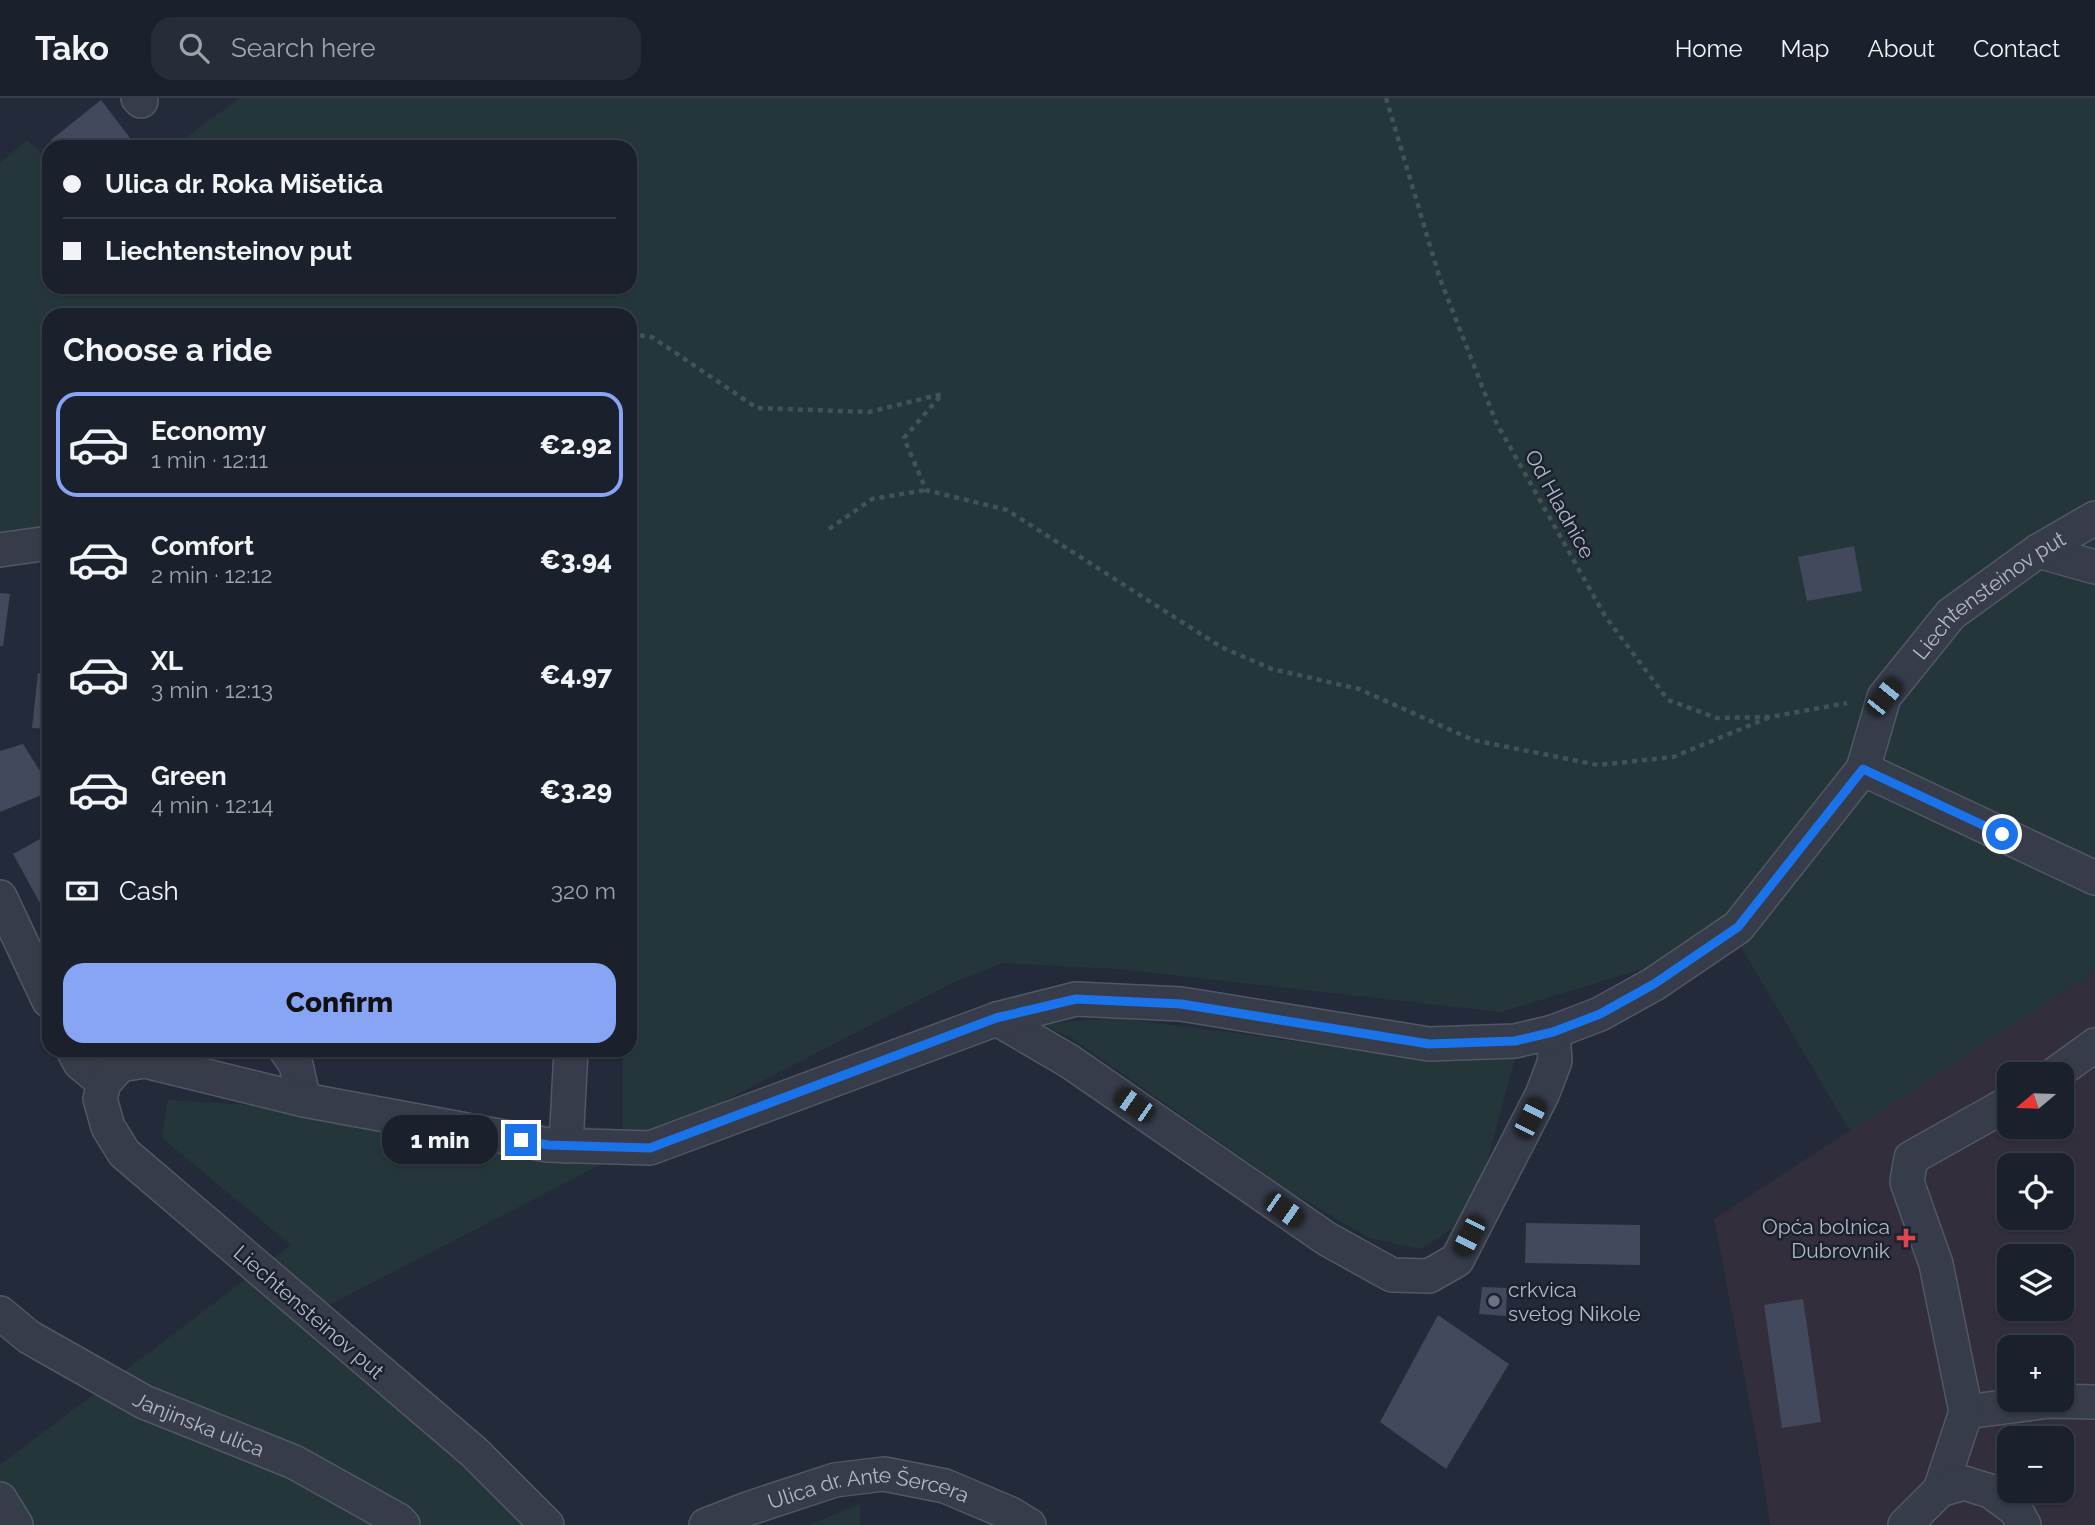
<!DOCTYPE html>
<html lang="en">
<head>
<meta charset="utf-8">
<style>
	:root { --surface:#1a202c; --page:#272d38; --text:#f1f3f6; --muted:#9fa3a9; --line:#383e48; --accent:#88a4f5 }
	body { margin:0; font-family:Raleway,sans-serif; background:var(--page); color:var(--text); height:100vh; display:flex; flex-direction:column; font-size:26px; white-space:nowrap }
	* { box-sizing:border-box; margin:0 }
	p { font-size:23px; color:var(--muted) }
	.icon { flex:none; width:38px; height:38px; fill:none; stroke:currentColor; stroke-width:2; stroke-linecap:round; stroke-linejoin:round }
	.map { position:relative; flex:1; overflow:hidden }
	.drawer { position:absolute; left:42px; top:210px; width:595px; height:749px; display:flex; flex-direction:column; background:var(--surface); border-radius:21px; box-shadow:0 2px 5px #0004,0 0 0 2px var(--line) }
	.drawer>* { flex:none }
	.hud { position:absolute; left:42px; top:42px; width:595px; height:154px; border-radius:21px; box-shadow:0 2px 5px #0004,0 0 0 2px var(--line); display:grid; align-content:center; height:154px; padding:0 21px; background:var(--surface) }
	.needle { width:46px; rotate:251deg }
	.buttons { position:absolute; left:1997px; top:964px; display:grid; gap:14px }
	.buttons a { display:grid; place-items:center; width:77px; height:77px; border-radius:14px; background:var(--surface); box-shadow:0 2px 5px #0004,0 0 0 2px var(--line); font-size:35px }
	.end { position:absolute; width:32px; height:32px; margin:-16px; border:9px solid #1a73e8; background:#fff; box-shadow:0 0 0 4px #fff }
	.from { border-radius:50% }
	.bubble { position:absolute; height:49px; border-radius:21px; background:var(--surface); box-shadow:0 2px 5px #0004,0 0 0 2px var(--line); font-size:23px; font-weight:800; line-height:49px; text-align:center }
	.car { position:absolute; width:21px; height:42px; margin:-21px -10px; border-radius:9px; box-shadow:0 0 5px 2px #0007; background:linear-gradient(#222 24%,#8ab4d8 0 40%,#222 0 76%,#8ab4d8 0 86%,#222 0) }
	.hud b { display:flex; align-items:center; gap:24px; height:66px; font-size:26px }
	.hud b+b { border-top:2px solid var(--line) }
	.hud i { width:18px; height:18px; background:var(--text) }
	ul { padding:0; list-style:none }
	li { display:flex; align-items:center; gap:21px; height:105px; margin:0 14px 10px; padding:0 7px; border:4px solid transparent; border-radius:21px }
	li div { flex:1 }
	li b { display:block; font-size:26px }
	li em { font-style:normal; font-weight:800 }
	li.on { border-color:var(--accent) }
	li>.icon { width:63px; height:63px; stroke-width:1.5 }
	h2 { padding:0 21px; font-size:32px; line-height:84px }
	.pay { display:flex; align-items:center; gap:18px; height:77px; padding:0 21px; font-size:26px }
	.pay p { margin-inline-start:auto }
	.cta { display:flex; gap:14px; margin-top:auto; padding:14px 21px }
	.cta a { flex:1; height:80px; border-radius:21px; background:var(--accent); color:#111; font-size:28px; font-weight:800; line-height:80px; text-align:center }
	header { display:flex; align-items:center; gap:42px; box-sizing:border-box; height:98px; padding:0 35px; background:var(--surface); border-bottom:2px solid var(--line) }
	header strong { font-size:33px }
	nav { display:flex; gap:38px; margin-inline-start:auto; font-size:24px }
	.search { width:490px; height:63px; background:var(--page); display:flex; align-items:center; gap:18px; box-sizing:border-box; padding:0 24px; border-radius:21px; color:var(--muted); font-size:26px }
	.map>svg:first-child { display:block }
	.medical { fill:#322e3c; fill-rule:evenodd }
	.green { fill:#25363b }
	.building { fill:#42495c }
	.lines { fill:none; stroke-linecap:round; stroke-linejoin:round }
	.minor-casing { stroke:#525765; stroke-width:36 }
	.path { stroke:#425358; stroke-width:4.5; stroke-dasharray:5 5; stroke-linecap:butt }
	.minor { stroke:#363c4a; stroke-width:33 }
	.route { stroke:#1a73e8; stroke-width:9 }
	.health-dot { fill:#e0444e; stroke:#1c212f; stroke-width:2.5 }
	.worship-dot { fill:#6b7280; stroke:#1c212f; stroke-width:2.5 }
	.labels { text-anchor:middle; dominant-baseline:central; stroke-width:5; stroke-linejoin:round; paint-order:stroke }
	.street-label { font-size:21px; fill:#b2b7c6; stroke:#1c212f }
	.poi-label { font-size:21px; fill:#b2b7c6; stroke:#1c212f; text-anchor:end }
</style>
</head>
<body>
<header>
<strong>Tako</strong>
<div class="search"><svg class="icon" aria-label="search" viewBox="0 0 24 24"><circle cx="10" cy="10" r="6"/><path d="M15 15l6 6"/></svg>Search here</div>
<nav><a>Home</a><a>Map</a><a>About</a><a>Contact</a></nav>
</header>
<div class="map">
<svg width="2095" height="1427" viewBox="0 0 2095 1427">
	<rect width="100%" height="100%" fill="#232a3a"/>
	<!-- medical -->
	<path class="medical" d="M2095,873V1427H1770L1757,1344L1714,1121ZM2009,976H2062V1029H2009ZM2009,1068H2062V1120H2009ZM2009,1158H2062V1211H2009ZM2009,1250H2062V1302H2009ZM2009,1340H2062V1393H2009Z"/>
	<!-- green -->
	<g class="green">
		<polygon points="240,0 2095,0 2095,873 1850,1033 1737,842 1501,914 1119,871 1003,865 954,884 304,1220 529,1427 18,1427 0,1409 0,1367 291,1147 162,1040 168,1002 623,1031 623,952 630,952 630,217 49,217 49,434 0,438 0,65 27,42 49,62 49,189 630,189 630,49 173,49"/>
		<polygon points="1115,920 1244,936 1415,961 1515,960 1483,1079 1452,1131 1421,1151 1369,1140 1290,1093 1073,941 1041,926"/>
		<polygon points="860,1406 860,1427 808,1427"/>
	</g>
	<!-- building -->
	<g class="building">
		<polygon points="101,2 137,49 56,49 51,42"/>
		<polygon points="1854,448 1862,493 1807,503 1798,459"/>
		<polygon points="0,495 10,496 3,548 0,548"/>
		<polygon points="38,575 49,577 49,631 32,630"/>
		<polygon points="23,646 49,687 49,694 0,714 0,653"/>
		<polygon points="49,736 49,817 47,818 13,756"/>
		<polygon points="1526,1125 1640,1127 1640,1167 1525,1165"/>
		<polygon points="1482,1189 1507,1190 1506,1218 1479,1216"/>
		<polygon points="1803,1201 1821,1324 1782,1330 1764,1207"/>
		<polygon points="1438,1217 1509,1266 1446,1371 1380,1324"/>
	</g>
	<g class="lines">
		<!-- minor casing -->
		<g class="minor-casing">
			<g id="minor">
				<polyline points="138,0 141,3"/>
				<polyline points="0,452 49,445"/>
				<polyline points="2038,453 2095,469"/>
				<polyline points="1863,671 2095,780"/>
				<polyline points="0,799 49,903"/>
				<polyline points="997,921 1069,963 1327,1141 1392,1177 1429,1178 1457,1162 1542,997 1555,963 1553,934"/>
				<polyline points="73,952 80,965 104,985"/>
				<polyline points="286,952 296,967 304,1002"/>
				<polyline points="2055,976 2095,947"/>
				<polyline points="566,1048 571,952"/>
				<path id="s1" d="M0,1215L29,1239L144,1304L294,1364L398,1422L403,1427"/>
				<polyline points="1966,1314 2049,1303 2095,1304"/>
				<polyline points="1940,1392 1966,1314 1936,1166 1907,1084 1911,1060 2009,1005"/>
				<polyline points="0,1401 16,1427"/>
				<path id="s2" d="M547,1427L474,1354L124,1055L108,1029L100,1001L104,985L120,967L145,963L304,1002L548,1047L650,1050L997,921L1076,901L1181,906L1429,946L1515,943L1553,934L1600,916L1654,886L1738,829L1863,671L1884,599L1951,516L2038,453L2095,420"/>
				<path id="s3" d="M706,1427L747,1411L835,1382L884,1376L945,1388L1011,1416L1029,1427"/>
				<polyline points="1905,1427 1940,1392 1964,1385 1990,1393 2016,1412 2024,1427"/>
			</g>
		</g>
		<!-- path -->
		<g class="path">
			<polyline points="1386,0 1439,178 1496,324 1605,518 1668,602 1717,620 1770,619 1847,605"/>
			<polyline points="630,239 637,237 652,239 757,310 869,314 942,296 904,340 926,392 1007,412 1221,549 1272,571 1359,591 1473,642 1598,667 1673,659 1770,619"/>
			<polyline points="829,431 872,401 926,392"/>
		</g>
		<!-- minor -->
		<use href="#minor" class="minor"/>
	</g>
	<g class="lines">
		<!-- route -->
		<polyline class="route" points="521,1042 548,1047 650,1050 996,920 1076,901 1181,906 1429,946 1515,943 1553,934 1600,916 1654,886 1738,829 1863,671 2002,736"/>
	</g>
	<!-- markers -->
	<path class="health-dot" d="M1902.5 1129.5h7v7h7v7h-7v7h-7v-7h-7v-7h7z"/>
	<circle class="worship-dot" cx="1494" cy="1203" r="7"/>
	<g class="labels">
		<!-- street labels -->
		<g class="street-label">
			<text transform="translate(1560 406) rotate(61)">Od Hladnice</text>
			<text stroke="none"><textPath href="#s2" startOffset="2774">Liechtensteinov put</textPath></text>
			<text transform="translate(309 1214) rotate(41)">Liechtensteinov put</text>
			<text stroke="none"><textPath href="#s1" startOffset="229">Janjinska ulica</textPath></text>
			<text stroke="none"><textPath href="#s3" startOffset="170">Ulica dr. Ante Šercera</textPath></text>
		</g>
		<!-- poi labels -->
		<g class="poi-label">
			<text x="1890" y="1128">Opća bolnica<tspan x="1890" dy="24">Dubrovnik</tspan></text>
			<text x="1508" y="1191" text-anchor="start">crkvica<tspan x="1508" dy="24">svetog Nikole</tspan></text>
		</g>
	</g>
</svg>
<div class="buttons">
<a><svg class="needle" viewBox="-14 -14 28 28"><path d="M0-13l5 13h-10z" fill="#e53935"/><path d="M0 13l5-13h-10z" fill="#9fa3a9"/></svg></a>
<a><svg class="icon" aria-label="locate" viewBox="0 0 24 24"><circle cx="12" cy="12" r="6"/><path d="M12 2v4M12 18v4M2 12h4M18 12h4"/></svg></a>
<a><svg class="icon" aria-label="layers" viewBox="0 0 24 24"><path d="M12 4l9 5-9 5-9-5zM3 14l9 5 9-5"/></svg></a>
<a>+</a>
<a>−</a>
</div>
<i class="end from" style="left:2002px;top:736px"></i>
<i class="end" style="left:521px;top:1042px"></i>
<div class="bubble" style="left:382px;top:1017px;width:116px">1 min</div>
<i class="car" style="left:1884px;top:599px;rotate:39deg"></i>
<i class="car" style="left:1134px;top:1007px;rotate:305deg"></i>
<i class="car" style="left:1530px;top:1020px;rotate:27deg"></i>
<i class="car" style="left:1284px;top:1112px;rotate:125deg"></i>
<i class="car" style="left:1469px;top:1138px;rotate:207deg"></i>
<div class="hud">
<b><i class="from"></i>Ulica dr. Roka Mišetića</b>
<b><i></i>Liechtensteinov put</b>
</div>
<section class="drawer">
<h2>Choose a ride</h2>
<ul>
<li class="on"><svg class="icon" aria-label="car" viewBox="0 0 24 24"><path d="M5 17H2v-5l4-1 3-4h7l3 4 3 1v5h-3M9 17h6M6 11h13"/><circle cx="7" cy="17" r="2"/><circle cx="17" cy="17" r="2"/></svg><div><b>Economy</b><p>1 min · 12:11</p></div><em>€2.92</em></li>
<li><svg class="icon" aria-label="car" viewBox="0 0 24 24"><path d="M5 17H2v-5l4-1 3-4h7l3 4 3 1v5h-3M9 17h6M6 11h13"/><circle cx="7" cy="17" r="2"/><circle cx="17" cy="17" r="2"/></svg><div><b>Comfort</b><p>2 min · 12:12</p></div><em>€3.94</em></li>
<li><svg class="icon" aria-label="car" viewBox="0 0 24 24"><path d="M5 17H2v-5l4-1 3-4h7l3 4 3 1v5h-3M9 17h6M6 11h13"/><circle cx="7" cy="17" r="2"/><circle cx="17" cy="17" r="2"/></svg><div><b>XL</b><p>3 min · 12:13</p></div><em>€4.97</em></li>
<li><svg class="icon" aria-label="car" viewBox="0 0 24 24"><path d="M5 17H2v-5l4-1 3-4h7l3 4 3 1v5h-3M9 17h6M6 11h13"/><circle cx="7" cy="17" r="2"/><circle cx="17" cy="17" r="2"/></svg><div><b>Green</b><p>4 min · 12:14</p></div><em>€3.29</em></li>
</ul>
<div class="pay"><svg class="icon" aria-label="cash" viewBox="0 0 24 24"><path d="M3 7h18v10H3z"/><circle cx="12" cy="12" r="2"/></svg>Cash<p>320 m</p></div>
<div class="cta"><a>Confirm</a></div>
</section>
</div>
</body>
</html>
